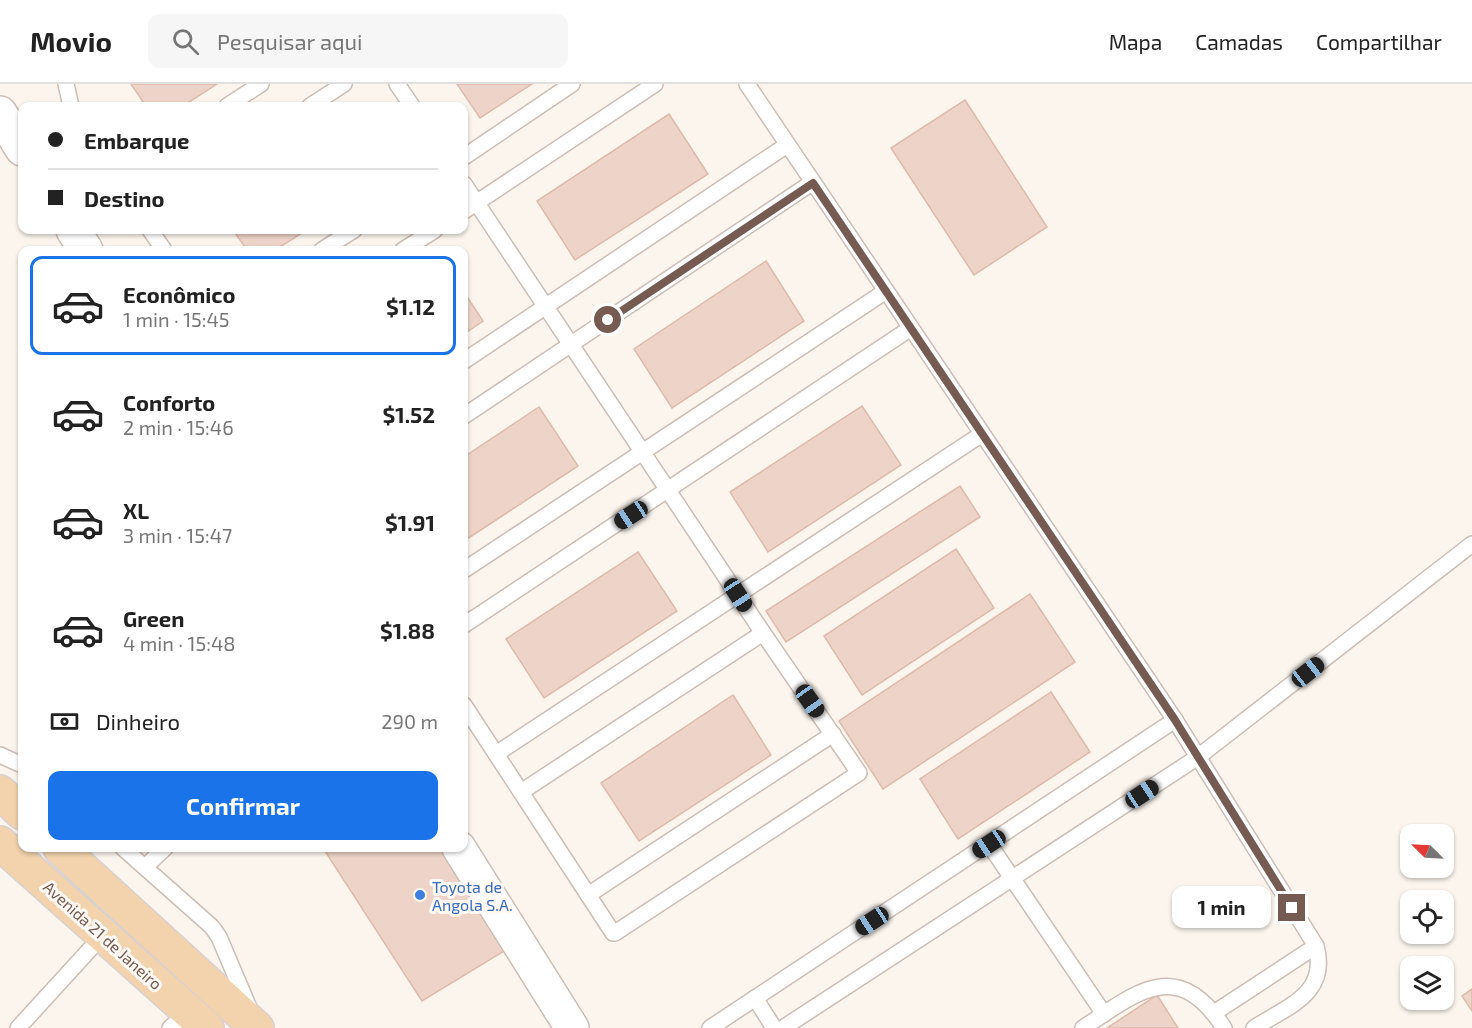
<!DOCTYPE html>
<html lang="pt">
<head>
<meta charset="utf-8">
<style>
	:root { --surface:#fff; --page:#f6f6f6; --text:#222; --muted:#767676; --line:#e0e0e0; --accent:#1a73e8 }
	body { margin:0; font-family:"Exo 2",sans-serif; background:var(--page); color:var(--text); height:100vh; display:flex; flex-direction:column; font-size:22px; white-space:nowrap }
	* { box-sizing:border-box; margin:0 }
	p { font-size:20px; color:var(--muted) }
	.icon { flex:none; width:33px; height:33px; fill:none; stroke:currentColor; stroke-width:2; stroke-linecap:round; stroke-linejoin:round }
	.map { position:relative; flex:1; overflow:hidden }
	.side { position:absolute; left:18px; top:162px; width:450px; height:606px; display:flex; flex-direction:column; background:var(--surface); border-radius:12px; box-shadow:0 2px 4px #0004 }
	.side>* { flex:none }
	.banner { position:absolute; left:18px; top:18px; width:450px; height:132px; border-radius:12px; box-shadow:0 2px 4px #0004; display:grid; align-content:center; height:132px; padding:0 30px; background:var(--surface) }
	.needle { width:39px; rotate:294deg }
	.buttons { position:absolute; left:1400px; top:740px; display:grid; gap:12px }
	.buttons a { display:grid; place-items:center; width:54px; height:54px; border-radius:12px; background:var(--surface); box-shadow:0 2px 4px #0004; font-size:30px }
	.end { position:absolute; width:27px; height:27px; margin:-14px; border:8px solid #755b52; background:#fff; box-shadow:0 0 0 3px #fff }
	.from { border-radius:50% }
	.bubble { position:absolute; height:42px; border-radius:12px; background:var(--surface); box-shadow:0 2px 4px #0004; font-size:20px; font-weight:700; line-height:42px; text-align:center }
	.car { position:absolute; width:18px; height:36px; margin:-18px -9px; border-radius:8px; box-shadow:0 0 4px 2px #0007; background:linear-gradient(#222 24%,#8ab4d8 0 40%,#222 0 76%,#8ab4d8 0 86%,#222 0) }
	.banner b { display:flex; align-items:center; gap:21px; height:57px; font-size:22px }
	.banner b+b { border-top:2px solid var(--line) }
	.banner i { width:15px; height:15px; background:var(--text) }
	ul { padding:10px 0 0; list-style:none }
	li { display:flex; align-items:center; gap:18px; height:99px; margin:0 12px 9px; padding:0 18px; border:3px solid transparent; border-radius:12px }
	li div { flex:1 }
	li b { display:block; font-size:22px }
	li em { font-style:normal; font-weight:700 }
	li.on { border-color:var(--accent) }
	li>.icon { width:54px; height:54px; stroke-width:1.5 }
	.pay { display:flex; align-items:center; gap:15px; height:66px; padding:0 30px; font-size:22px }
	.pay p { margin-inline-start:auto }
	.button { display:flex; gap:12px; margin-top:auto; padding:12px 30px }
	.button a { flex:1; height:69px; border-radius:12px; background:var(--accent); color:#fff; font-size:24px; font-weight:700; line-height:69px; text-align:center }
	header { display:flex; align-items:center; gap:36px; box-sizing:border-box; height:84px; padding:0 30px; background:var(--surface); border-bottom:2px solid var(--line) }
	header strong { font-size:28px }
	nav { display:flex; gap:33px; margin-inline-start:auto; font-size:21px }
	.search { width:420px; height:54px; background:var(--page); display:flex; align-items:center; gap:15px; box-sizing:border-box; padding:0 21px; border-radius:12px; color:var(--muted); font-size:22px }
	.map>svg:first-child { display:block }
	.building { fill:#eed4c8; stroke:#dfbaaa; stroke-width:1.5 }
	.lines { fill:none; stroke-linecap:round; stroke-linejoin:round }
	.service-casing { stroke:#cdbdb4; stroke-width:18 }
	.tertiary-casing { stroke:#cdbdb4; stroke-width:36 }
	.primary-casing { stroke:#d8d1cf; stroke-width:36 }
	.service { stroke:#fff; stroke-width:15 }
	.tertiary { stroke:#fff; stroke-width:33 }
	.primary { stroke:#f2d3ae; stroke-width:33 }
	.route { stroke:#755b52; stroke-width:8 }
	.shop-dot { fill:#3f7fe0; stroke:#fef9f4; stroke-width:2 }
	.labels { text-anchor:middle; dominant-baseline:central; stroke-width:6; stroke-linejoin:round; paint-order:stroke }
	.shop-label { font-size:16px; fill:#366cbe; stroke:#fef9f4; text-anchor:start }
	.street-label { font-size:16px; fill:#755b52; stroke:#fef9f4 }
</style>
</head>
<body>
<header>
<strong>Movio</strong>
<div class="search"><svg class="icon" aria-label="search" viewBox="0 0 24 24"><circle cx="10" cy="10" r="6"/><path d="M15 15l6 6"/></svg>Pesquisar aqui</div>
<nav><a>Mapa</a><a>Camadas</a><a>Compartilhar</a></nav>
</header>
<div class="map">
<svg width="1472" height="944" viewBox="0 0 1472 944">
	<rect width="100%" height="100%" fill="#fbf5ee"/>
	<!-- building -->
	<g class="building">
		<polygon points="131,0 217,0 183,22 146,22"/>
		<polygon points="457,0 532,0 480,34"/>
		<polygon points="965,16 1047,143 974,191 891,64"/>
		<polygon points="669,30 708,90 575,176 537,117"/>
		<polygon points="233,146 307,146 275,166 247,166"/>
		<polygon points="766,177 804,237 672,324 634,265"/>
		<polygon points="464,208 483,237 464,250"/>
		<polygon points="862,322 901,381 768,468 730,408"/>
		<polygon points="539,323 578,382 464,457 464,373"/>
		<polygon points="960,402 980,433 786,558 766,527"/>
		<polygon points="956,465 994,524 862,611 824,552"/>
		<polygon points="638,468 677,527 544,614 506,555"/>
		<polygon points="1030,510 1075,578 883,705 839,637"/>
		<polygon points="1051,608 1090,668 958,755 920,695"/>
		<polygon points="733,611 771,671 639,757 601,699"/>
		<polygon points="323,764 456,764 517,859 422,917"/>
		<polygon points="1472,905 1472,927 1462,912"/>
		<polygon points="1157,911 1178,944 1107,944"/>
	</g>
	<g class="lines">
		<!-- service casing -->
		<g class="service-casing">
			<g id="service">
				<polyline points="66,0 71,22"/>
				<polyline points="397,0 412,22"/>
				<path d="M747,0L1175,636L1316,862C1329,910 1288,922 1254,944"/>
				<polyline points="227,22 261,0"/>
				<polyline points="310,22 344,0"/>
				<polyline points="464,73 572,0"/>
				<polyline points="464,100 763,549 859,689 615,849 613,849 464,621"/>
				<polyline points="464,127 655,0"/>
				<polyline points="150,146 164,166"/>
				<polyline points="322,166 354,146"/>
				<polyline points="403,166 435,146"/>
				<polyline points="464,277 787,61"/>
				<polyline points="464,332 813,98"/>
				<polyline points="464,486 886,207"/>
				<polyline points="464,541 911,244"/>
				<polyline points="496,670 982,350"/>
				<polyline points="0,671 22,681"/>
				<polyline points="521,708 763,549"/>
				<polyline points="989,760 1104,930"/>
				<polyline points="123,764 212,843 219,853 250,926"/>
				<polyline points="145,783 165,764"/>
				<polyline points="588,811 833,650"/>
				<polyline points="755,914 774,944"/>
				<polyline points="1214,929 1316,862"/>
				<polyline points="18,944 103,851"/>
				<polyline points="170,944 188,928"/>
				<polyline points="710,944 1175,636"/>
				<polyline points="783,944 1198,673 1472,460"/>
				<path d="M1083,944C1137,908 1178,872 1224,944"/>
			</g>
		</g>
		<!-- tertiary casing -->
		<g class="tertiary-casing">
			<g id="tertiary">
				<polyline points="0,29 22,65"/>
				<polyline points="73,146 86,166"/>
				<polyline points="459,764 572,944"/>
			</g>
		</g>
		<!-- primary casing -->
		<g class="primary-casing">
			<g id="primary">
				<polyline points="0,708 22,729"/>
				<polyline points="0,759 207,944"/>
				<polyline points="60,764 257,944"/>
			</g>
		</g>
		<!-- service -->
		<use href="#service" class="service"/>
		<!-- tertiary -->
		<use href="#tertiary" class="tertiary"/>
		<!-- primary -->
		<use href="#primary" class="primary"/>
	</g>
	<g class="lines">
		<!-- route -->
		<polyline class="route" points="608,236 813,99 1175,636 1292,824"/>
	</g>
	<!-- markers -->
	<circle class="shop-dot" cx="420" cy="811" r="6"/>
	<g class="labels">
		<!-- shop labels -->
		<g class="shop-label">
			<text x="432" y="802">Toyota de<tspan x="432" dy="18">Angola S.A.</tspan></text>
		</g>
		<!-- street labels -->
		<g class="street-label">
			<text transform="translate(103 851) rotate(42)">Avenida 21 de Janeiro</text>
		</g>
	</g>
</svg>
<div class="buttons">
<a><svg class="needle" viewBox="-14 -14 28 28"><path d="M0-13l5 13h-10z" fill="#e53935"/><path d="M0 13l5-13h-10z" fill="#767676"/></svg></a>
<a><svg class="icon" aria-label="locate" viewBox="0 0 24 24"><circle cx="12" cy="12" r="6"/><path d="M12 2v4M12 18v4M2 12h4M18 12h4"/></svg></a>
<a><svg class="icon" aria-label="layers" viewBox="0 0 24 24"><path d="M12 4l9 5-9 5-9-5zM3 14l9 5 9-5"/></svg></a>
</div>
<i class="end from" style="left:608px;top:236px"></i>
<i class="end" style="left:1292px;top:824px"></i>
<div class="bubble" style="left:1172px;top:802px;width:99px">1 min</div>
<i class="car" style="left:631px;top:431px;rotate:237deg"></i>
<i class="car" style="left:738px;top:511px;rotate:147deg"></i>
<i class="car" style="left:1308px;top:588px;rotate:52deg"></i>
<i class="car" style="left:810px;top:617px;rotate:145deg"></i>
<i class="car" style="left:1142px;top:710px;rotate:57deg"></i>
<i class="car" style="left:989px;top:760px;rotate:237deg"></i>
<i class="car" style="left:872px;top:837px;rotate:237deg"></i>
<div class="banner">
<b><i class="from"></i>Embarque</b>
<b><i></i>Destino</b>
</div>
<section class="side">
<ul>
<li class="on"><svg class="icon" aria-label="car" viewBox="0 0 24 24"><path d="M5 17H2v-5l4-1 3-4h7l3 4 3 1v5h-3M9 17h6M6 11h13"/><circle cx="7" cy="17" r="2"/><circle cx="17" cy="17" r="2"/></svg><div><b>Econômico</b><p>1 min · 15:45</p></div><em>$1.12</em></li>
<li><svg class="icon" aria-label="car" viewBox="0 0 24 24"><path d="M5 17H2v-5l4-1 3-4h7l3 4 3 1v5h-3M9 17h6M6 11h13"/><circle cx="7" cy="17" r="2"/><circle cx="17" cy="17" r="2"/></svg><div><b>Conforto</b><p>2 min · 15:46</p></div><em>$1.52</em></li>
<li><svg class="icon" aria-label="car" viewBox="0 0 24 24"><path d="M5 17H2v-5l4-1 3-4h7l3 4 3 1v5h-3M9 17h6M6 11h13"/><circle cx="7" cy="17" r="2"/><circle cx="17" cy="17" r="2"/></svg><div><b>XL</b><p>3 min · 15:47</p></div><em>$1.91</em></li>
<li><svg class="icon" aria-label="car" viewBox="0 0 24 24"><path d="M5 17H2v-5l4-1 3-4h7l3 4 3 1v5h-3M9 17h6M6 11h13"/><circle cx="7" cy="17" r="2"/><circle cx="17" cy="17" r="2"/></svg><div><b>Green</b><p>4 min · 15:48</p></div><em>$1.88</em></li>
</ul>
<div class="pay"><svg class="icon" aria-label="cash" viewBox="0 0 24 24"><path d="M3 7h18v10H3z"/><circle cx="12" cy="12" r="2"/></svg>Dinheiro<p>290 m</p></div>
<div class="button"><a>Confirmar</a></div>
</section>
</div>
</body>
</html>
